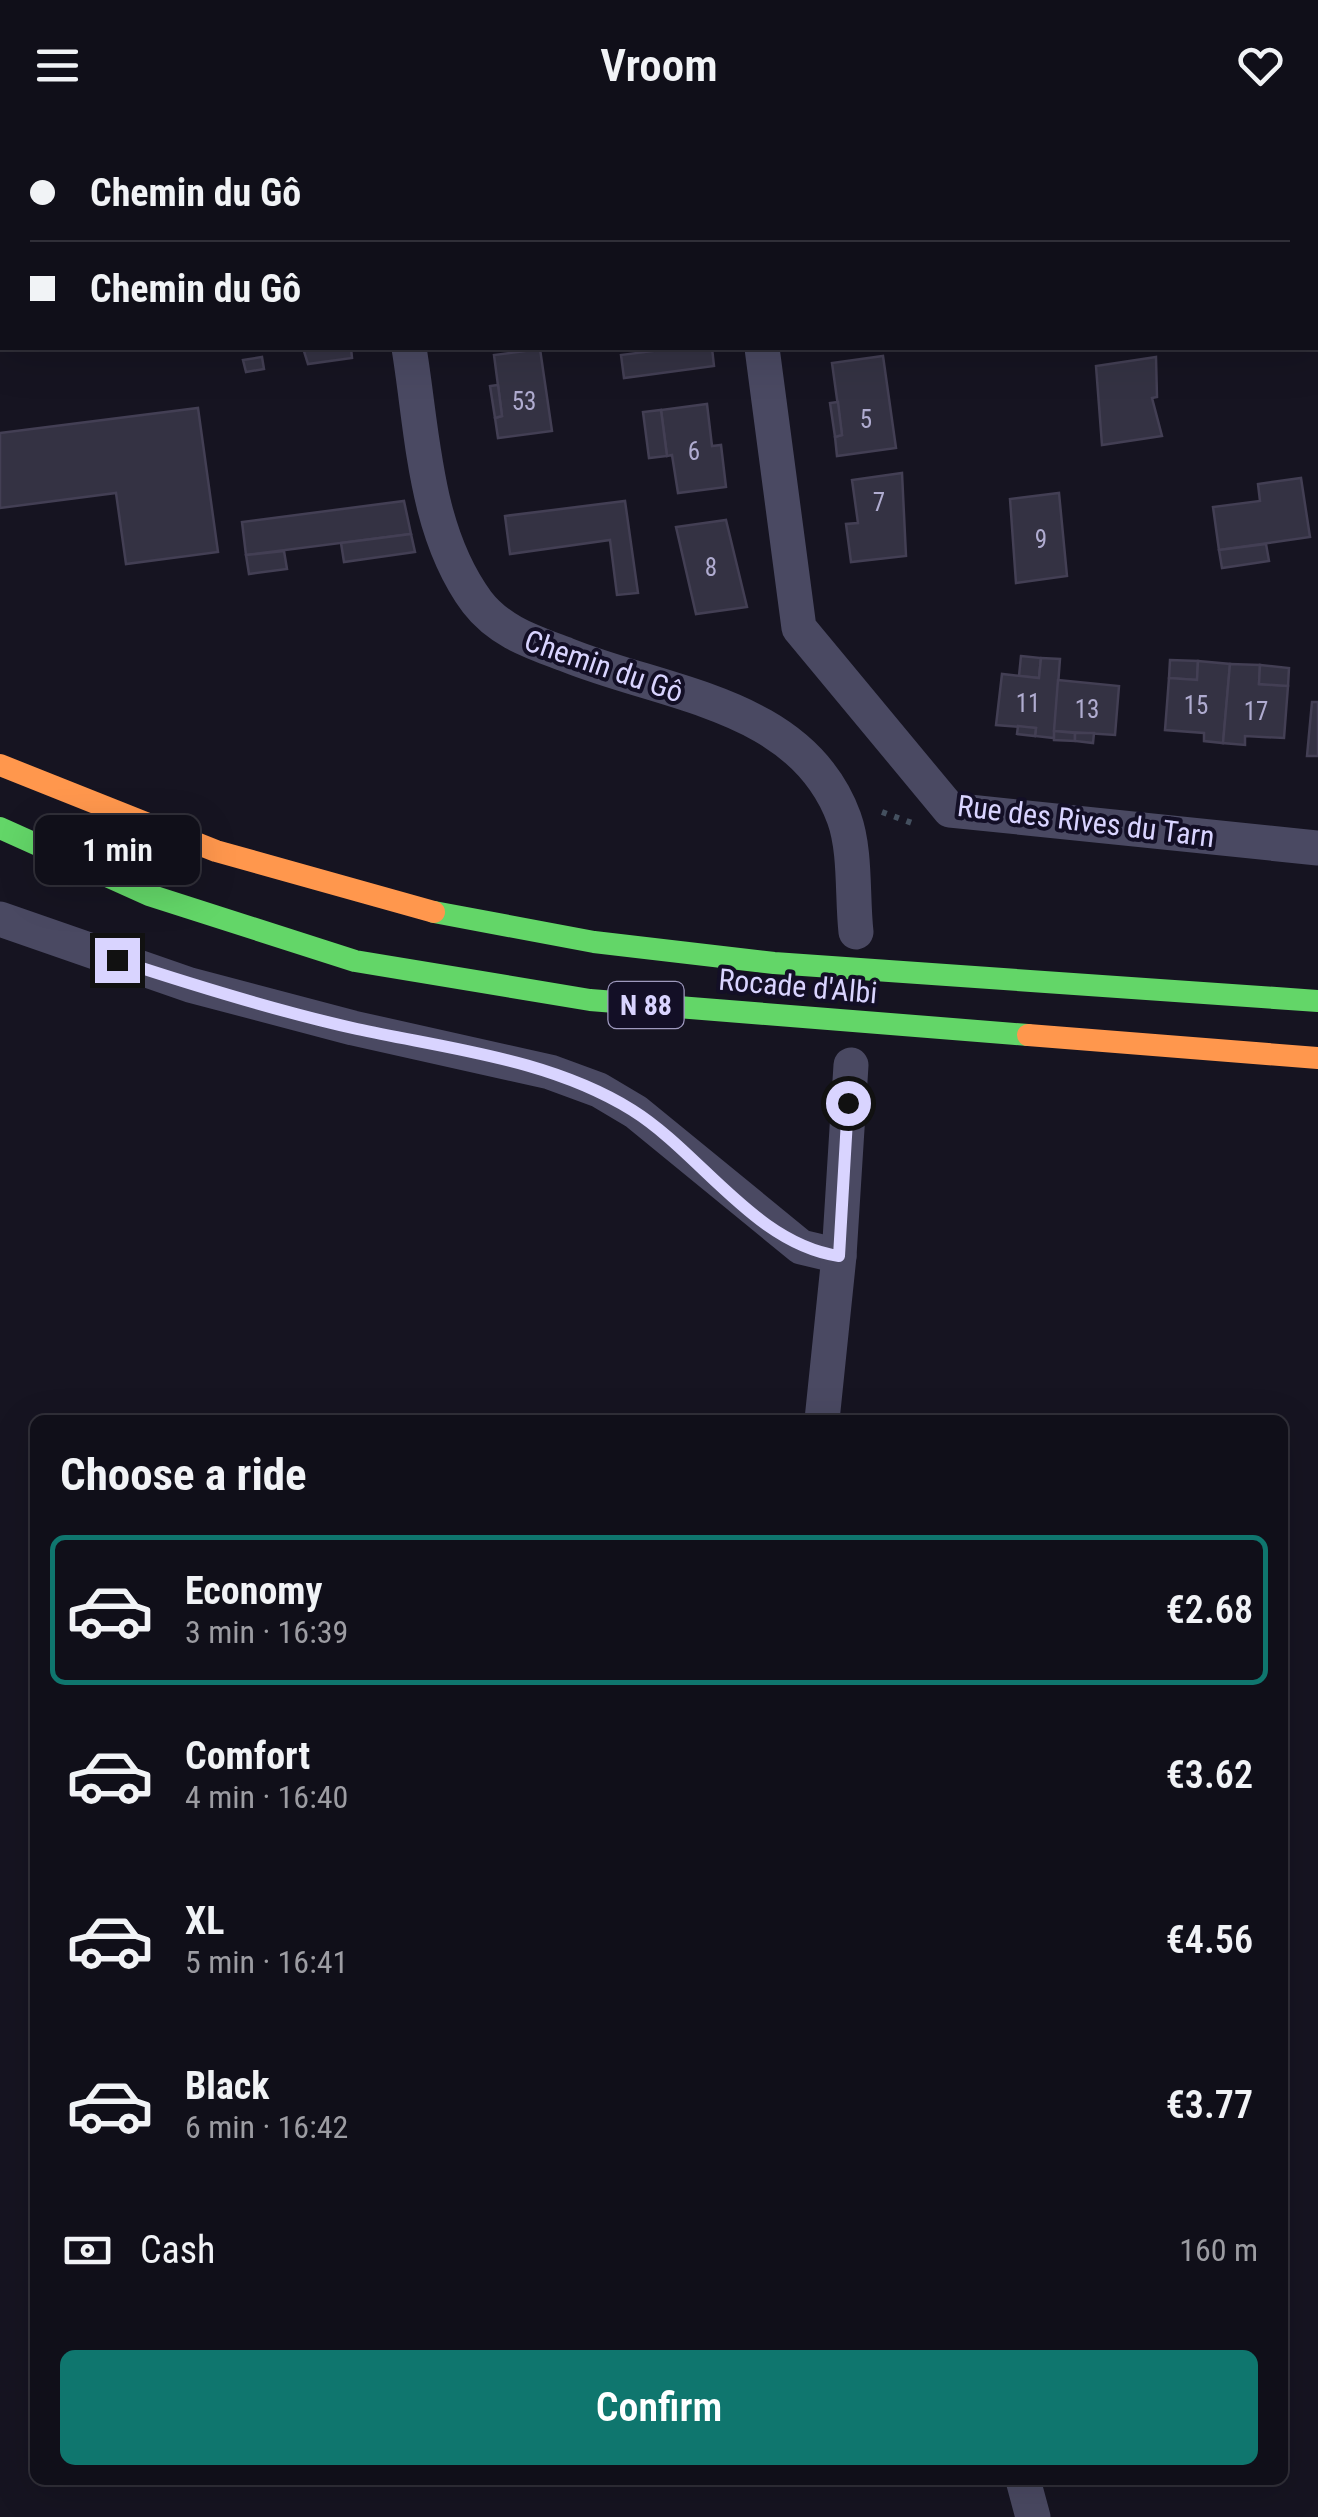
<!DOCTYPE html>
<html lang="en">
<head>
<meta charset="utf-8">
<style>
	:root { --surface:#100f19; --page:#191822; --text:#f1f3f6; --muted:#9c9ca2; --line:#302f38; --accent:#0f766e }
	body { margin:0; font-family:"Roboto Condensed",sans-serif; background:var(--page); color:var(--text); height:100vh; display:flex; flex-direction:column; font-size:38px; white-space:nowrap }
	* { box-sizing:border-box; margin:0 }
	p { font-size:32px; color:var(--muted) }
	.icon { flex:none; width:55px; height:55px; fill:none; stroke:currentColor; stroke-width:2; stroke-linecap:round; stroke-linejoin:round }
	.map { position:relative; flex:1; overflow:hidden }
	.side { position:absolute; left:30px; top:1285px; width:1258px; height:1070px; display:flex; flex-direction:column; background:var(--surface); border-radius:15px; box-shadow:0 10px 40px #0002,0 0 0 2px var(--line) }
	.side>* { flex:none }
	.guide { position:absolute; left:0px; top:0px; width:1320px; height:220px; box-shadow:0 10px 40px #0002,0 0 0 2px var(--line); display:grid; align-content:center; height:220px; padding:0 30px; background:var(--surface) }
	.end { position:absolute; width:45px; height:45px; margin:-22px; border:12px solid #d9d4ff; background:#111; box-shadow:0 0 0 5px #111 }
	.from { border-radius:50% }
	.bubble { position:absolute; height:70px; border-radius:15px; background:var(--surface); box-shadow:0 10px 40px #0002,0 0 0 2px var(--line); font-size:32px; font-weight:600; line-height:70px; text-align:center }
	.guide b { display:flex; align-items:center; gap:35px; height:95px; font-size:38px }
	.guide b+b { border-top:2px solid var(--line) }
	.guide i { width:25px; height:25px; background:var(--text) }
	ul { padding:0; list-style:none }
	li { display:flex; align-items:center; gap:30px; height:150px; margin:0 20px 15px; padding:0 10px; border:5px solid transparent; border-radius:15px }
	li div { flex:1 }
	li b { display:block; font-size:38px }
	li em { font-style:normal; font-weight:600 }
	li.current { border-color:var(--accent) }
	li>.icon { width:90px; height:90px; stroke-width:1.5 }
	h2 { padding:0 30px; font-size:45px; line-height:120px }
	.pay { display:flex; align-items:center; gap:25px; height:110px; padding:0 30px; font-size:38px }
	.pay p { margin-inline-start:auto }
	.primary-button { display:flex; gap:20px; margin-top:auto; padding:20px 30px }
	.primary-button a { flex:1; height:115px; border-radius:15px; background:var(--accent); color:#fff; font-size:40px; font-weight:600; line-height:115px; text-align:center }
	header { display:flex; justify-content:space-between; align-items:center; height:130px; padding:0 30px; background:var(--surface); font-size:45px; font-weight:600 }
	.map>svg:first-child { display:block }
	.building { fill:#343243; stroke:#433f54; stroke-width:2.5 }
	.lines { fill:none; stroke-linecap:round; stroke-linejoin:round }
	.path { stroke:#44505f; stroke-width:6; stroke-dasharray:5 8; stroke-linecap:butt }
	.street { stroke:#4a4962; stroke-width:35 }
	.fast { stroke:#63d668; stroke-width:22 }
	.slow { stroke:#ff974d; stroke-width:22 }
	.route { stroke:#d9d4ff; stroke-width:12 }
	.labels { text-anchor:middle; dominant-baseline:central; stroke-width:8; stroke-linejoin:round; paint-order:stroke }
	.number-label { font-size:25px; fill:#b0acd0 }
	.shield { fill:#130f26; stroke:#9e99be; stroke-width:2.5 }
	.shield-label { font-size:28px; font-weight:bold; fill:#d9d4ff }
	.street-label { font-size:30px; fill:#d9d4ff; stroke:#130f26 }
</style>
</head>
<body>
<header><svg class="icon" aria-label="menu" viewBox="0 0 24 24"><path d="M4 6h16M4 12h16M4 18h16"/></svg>Vroom<svg class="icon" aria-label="heart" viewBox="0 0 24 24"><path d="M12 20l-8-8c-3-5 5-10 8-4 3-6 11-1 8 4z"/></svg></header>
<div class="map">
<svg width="1318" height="2387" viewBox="0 0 1318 2387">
	<rect width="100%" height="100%" fill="#161421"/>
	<!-- building -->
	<g class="building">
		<polygon points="303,218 351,218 352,228 308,234"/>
		<polygon points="653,218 712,218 714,236 624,248 621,225 653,221"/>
		<polygon points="540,219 552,301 498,308 495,288 502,286 494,225"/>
		<polygon points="883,226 896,318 837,326 835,307 842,305 832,233"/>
		<polygon points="262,227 264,239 246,242 243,230"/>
		<polygon points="1156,227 1157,267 1152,268 1162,306 1102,315 1096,236"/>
		<polygon points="498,255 502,286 495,288 490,256"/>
		<polygon points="838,272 842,305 835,307 830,273"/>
		<polygon points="707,274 712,316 721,315 726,357 678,363 672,325 667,326 661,280"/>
		<polygon points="198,278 218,422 126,434 116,363 0,378 0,303"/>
		<polygon points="661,280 667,326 649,328 643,282"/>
		<polygon points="902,343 906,426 851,432 846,394 858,393 852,350"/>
		<polygon points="1301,348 1310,407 1219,420 1213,377 1260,371 1258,354"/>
		<polygon points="1059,363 1067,446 1016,453 1010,369"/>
		<polygon points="404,371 411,404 246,425 242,392"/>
		<polygon points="625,371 638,463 617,465 610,410 510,424 505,386"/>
		<polygon points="726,390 747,477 696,484 676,397"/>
		<polygon points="411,404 415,422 344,432 341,413"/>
		<polygon points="1266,414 1269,431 1222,438 1219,420"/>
		<polygon points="284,421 287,439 249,444 246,425"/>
		<polygon points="1021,526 1041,528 1039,548 1019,546"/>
		<polygon points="1041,528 1060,529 1054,608 1035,606 1036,598 996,595 1002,544 1039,548"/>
		<polygon points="1170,530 1198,531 1197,550 1169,548"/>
		<polygon points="1198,531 1230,534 1223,613 1204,611 1204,603 1165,600 1169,548 1197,550"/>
		<polygon points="1230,534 1260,535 1259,554 1288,556 1284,608 1245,606 1245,615 1223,613"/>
		<polygon points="1260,535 1289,538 1288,556 1259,554"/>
		<polygon points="1058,550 1119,556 1115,605 1054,601"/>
		<polygon points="1312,572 1318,572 1318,626 1307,626"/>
		<polygon points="1018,596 1036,598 1035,606 1017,604"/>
		<polygon points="1054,601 1075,603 1075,611 1054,610"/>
		<polygon points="1075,603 1094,603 1093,613 1075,611"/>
	</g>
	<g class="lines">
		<!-- path -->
		<polyline class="path" points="882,682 912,693"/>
		<!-- street -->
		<g class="street">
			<polyline points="0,0 3,0"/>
			<polyline points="381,0 381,2"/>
			<polyline points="734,0 735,2"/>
			<polyline points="1114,0 1118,2"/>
			<path d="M409,218C423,303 424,400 477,472C500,502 533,512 567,525C666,565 802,573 844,688C856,721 852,767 856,802"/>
			<polyline points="762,218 799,498 950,680 1318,718"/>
			<polyline points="0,789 190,855 353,898 550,942 599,960 636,982 801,1117 839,1126"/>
			<polyline points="822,1290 839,1126 851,935"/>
			<polyline points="1023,2350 1033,2387"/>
		</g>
		<!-- fast -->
		<g class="fast">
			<polyline points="0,698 149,765 355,831 590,870 1028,905"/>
			<polyline points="434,782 594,812 774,833 1318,871"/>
		</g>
		<!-- slow -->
		<g class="slow">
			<polyline points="0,635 216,721 434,782"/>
			<polyline points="1028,905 1318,928"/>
		</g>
	</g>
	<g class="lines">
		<!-- route -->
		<path class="route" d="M117,830C196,856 276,881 357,899C449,919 550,929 632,980C701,1023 755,1114 839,1126L848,973"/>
	</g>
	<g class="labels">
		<!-- number labels -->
		<g class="number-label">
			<text x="524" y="271">53</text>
			<text x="866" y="289">5</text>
			<text x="694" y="321">6</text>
			<text x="879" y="372">7</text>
			<text x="1041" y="409">9</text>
			<text x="711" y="437">8</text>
			<text x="1028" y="573">11</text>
			<text x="1196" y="575">15</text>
			<text x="1087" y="579">13</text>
			<text x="1256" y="581">17</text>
		</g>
		<!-- shield labels -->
		<rect class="shield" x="608.5" y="852" width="75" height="46" rx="8"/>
		<g class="shield-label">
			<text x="646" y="875">N 88</text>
		</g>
		<!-- street labels -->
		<g class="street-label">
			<text transform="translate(604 536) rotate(19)">Chemin du Gô</text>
			<text transform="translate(1086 691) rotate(7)">Rue des Rives du Tarn</text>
			<text transform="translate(798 856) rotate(5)">Rocade d'Albi</text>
		</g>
	</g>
</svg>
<i class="end from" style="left:848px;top:973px"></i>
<i class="end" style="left:117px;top:830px"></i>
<div class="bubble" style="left:35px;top:685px;width:165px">1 min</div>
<div class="guide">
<b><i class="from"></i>Chemin du Gô</b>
<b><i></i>Chemin du Gô</b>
</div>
<section class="side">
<h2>Choose a ride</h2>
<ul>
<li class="current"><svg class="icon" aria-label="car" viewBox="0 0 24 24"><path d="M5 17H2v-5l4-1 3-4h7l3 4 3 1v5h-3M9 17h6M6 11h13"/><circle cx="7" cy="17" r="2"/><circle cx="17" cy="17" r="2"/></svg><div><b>Economy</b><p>3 min · 16:39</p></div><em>€2.68</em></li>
<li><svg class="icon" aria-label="car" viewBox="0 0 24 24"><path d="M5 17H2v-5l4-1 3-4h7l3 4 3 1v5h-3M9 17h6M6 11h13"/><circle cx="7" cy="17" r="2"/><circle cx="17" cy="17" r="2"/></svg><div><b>Comfort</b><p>4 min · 16:40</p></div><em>€3.62</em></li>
<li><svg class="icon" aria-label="car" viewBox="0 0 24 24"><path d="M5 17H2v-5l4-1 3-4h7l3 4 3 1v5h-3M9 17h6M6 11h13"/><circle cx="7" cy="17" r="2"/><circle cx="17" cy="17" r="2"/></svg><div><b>XL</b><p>5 min · 16:41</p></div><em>€4.56</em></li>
<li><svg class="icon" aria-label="car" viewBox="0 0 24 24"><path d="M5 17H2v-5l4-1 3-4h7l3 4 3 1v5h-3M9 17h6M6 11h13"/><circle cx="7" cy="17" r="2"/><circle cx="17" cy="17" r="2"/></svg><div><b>Black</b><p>6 min · 16:42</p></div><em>€3.77</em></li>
</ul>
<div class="pay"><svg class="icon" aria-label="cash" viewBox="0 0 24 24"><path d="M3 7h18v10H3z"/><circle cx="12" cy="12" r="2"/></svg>Cash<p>160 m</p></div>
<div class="primary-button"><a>Confirm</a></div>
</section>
</div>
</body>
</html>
